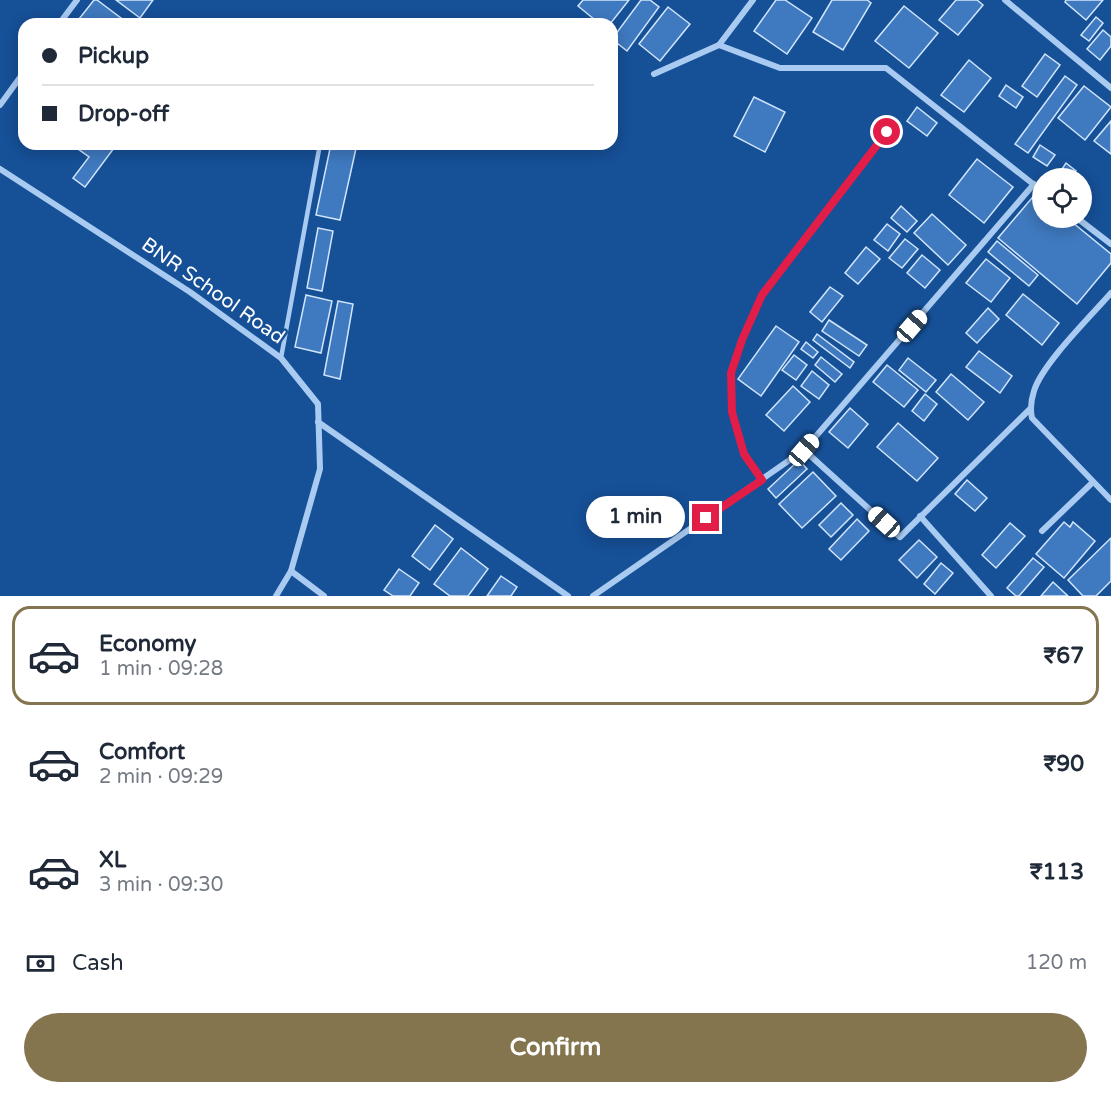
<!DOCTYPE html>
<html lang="en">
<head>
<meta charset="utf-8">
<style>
	:root { --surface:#fff; --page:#f6f6f7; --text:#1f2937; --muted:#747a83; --line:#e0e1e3; --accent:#84754e }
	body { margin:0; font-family:"Varela Round",sans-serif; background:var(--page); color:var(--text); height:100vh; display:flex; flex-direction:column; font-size:22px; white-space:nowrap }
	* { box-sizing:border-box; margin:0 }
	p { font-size:20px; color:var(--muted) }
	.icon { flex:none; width:33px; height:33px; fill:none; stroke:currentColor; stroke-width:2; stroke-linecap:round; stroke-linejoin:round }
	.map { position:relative; height:596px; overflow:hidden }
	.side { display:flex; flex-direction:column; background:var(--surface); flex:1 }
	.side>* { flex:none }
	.banner { position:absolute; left:18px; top:18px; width:600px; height:132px; border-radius:18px; box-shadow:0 3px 15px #0003; display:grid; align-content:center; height:132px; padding:0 24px; background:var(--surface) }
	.tools { position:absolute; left:1032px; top:168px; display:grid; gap:12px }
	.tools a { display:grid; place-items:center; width:60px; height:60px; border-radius:50%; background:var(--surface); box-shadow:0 3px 15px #0003; font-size:30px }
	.end { position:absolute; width:27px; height:27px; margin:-14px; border:8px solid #e11d48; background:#fff; box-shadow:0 0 0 3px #fff }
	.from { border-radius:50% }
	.bubble { position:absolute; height:42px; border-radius:21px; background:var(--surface); box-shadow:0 3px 15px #0003; font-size:20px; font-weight:800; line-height:42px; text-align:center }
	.car { position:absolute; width:18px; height:36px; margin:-18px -9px; border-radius:8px; box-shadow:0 0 4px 2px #0007; background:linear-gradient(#fff 24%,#345 0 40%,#fff 0 76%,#345 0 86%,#fff 0) }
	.banner b { display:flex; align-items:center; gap:21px; height:57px; font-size:22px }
	.banner b+b { border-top:2px solid var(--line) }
	.banner i { width:15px; height:15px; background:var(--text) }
	ul { padding:10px 0 0; list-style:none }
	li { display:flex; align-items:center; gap:18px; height:99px; margin:0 12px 9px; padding:0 12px; border:3px solid transparent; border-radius:18px }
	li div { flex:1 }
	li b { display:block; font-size:22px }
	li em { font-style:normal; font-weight:800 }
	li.selected { border-color:var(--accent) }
	li>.icon { width:54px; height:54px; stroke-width:1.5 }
	.pay { display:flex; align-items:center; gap:15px; height:66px; padding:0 24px; font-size:22px }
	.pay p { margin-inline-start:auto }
	.cta { display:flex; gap:12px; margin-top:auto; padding:12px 24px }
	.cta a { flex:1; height:69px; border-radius:36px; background:var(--accent); color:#fff; font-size:24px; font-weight:800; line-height:69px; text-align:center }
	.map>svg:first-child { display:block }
	.building { fill:#3f79bf; stroke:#d0e5fc; stroke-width:1.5 }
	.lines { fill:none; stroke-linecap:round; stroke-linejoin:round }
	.service { stroke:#a9cbf2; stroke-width:4.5 }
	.minor { stroke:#a9cbf2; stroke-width:6 }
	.route { stroke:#e11d48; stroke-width:8 }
	.labels { text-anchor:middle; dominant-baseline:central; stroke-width:5; stroke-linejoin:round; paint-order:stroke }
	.street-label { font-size:20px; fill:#fff; stroke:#165097 }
</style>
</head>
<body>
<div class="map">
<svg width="1111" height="596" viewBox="0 0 1111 596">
	<rect width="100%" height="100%" fill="#165097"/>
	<!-- building -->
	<g class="building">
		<polygon points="94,0 97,0 129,24 75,24"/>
		<polygon points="116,0 153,0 140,18"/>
		<polygon points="583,0 629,0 610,24 600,24 578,6"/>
		<polygon points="641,0 650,0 659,7 627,51 612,39"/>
		<polygon points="776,0 785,0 812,18 787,54 754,31"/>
		<polygon points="832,0 867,0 871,3 843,50 813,32"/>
		<polygon points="956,0 977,0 983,5 958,35 939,20"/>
		<polygon points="1066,0 1103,0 1086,20 1065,2"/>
		<polygon points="904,6 938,33 909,68 875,41"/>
		<polygon points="668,7 690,24 660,61 639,44"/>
		<polygon points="1096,17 1103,23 1089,41 1081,35"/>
		<polygon points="1103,30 1111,37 1111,46 1100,60 1087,49"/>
		<polygon points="1045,54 1060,65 1037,97 1022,86"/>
		<polygon points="969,60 991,78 964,112 941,95"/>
		<polygon points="1065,76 1077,85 1028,153 1015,144"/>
		<polygon points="1006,85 1023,97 1016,108 999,96"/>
		<polygon points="1084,86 1111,107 1085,140 1058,118"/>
		<polygon points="754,97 785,112 765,152 734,136"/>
		<polygon points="917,107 937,123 927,136 907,121"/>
		<polygon points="1111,121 1111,154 1094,141"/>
		<polygon points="71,144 117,144 85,187 73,178 89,157"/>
		<polygon points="331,144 357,144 340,220 316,215"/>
		<polygon points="1040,145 1055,155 1047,166 1033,157"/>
		<polygon points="977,159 1013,187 984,223 949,195"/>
		<polygon points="1066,163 1076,171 1071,178 1056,178"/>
		<polygon points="1037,192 1042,197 1042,218 1067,218 1111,254 1111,263 1077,304 998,238"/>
		<polygon points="901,206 917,221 907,232 891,218"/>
		<polygon points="932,214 966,245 948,265 914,233"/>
		<polygon points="887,224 900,234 888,251 874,240"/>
		<polygon points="318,228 333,231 322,291 307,288"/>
		<polygon points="905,239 918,249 902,268 889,258"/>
		<polygon points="997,241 1038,275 1029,286 988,252"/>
		<polygon points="866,247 880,259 858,284 845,273"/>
		<polygon points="922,255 940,270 925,288 907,273"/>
		<polygon points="986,259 1010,278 991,302 966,283"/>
		<polygon points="830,287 843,296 822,322 810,312"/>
		<polygon points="1023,294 1059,323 1042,345 1006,315"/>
		<polygon points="306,295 332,301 321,353 295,347"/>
		<polygon points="338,301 353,304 340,379 324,375"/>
		<polygon points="988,308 999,319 977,343 966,333"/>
		<polygon points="829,320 867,345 859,356 822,331"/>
		<polygon points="776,326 799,342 761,396 738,379"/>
		<polygon points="817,334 854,362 850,368 813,340"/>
		<polygon points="806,342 818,352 813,358 801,349"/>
		<polygon points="979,351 1012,376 1000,393 966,367"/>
		<polygon points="794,355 807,365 796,380 782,370"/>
		<polygon points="821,357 842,374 835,382 815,365"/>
		<polygon points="908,358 936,380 926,392 899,370"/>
		<polygon points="887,365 918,390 904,407 873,382"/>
		<polygon points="812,371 829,385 819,399 801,386"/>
		<polygon points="951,374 984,402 968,420 936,392"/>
		<polygon points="793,386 810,402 784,431 766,415"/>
		<polygon points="925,394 937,404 924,421 912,411"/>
		<polygon points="850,408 868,424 848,448 829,432"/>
		<polygon points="898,423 938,458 917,481 877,447"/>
		<polygon points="799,460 807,469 776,498 768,489"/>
		<polygon points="813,472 836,496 802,528 779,504"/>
		<polygon points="967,480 987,498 975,511 955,494"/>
		<polygon points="841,503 853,515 831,537 819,525"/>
		<polygon points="857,519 869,531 841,560 829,549"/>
		<polygon points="1064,522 1070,527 1073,522 1095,541 1064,578 1036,554"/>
		<polygon points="1010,523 1025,536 996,568 982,555"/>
		<polygon points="435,525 453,539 430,570 412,556"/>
		<polygon points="1111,538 1111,581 1096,596 1083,596 1068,580"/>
		<polygon points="919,540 937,557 917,578 899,560"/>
		<polygon points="461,548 488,569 468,596 450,596 434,584"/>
		<polygon points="1033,558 1044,567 1019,596 1016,596 1007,588"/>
		<polygon points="941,563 953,573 935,594 924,584"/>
		<polygon points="399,569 419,583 410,596 393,596 384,590"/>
		<polygon points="501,576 517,587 511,596 487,596"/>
		<polygon points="1053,582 1068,596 1041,596"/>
	</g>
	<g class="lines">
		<!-- service -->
		<polyline class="service" points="281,358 320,144"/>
		<!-- minor -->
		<g class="minor">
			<polyline points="1005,0 1111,88"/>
			<polyline points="59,24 77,0"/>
			<polyline points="719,45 780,68 886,68 1042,191"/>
			<polyline points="654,74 719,45 753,0"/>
			<polyline points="0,105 24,72"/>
			<polyline points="0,169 190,292 281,358 318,404 320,469 291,571 276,596"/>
			<polyline points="1077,218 1111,244"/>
			<path d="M1111,293C1091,316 1042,364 1034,391C1031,400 1030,409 1032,418L1111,500"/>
			<polyline points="318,422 568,596"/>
			<polyline points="804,450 900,537 1030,409"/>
			<polyline points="762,480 744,454 732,412 731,373 742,340 762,295 887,132"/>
			<polyline points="920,516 991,596"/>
			<polyline points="1042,531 1093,482"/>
			<polyline points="291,571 324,596"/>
			<polyline points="593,596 804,450 1034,184"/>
		</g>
	</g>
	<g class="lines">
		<!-- route -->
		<polyline class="route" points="706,518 762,480 744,454 732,412 731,373 742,340 762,295 887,132"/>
	</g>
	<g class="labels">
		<!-- street labels -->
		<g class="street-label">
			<text transform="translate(213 291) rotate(35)">BNR School Road</text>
		</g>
	</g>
</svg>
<div class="tools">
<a><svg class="icon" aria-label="locate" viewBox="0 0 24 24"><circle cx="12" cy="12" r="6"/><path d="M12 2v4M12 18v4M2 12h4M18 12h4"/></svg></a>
</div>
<i class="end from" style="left:887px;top:132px"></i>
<i class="end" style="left:706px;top:518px"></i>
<div class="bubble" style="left:586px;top:496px;width:99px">1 min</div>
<i class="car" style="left:912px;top:326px;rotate:41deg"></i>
<i class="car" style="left:804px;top:450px;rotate:41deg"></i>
<i class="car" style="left:884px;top:522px;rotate:312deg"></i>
<div class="banner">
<b><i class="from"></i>Pickup</b>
<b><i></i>Drop-off</b>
</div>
</div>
<section class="side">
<ul>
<li class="selected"><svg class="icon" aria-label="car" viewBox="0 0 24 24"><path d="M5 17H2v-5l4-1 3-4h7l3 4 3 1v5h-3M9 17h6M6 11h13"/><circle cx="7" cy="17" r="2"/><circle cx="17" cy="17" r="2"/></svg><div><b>Economy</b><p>1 min · 09:28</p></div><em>₹67</em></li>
<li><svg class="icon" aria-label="car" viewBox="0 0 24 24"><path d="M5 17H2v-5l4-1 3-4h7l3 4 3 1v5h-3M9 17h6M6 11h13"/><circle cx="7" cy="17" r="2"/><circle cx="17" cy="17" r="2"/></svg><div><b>Comfort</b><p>2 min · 09:29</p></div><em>₹90</em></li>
<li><svg class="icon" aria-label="car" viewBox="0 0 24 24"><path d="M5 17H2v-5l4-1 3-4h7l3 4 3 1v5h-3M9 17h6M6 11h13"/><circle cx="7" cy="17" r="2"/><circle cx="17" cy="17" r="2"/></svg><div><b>XL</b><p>3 min · 09:30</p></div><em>₹113</em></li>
</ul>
<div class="pay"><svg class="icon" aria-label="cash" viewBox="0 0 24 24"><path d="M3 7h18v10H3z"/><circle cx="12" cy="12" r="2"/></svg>Cash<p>120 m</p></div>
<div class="cta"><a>Confirm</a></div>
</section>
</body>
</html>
